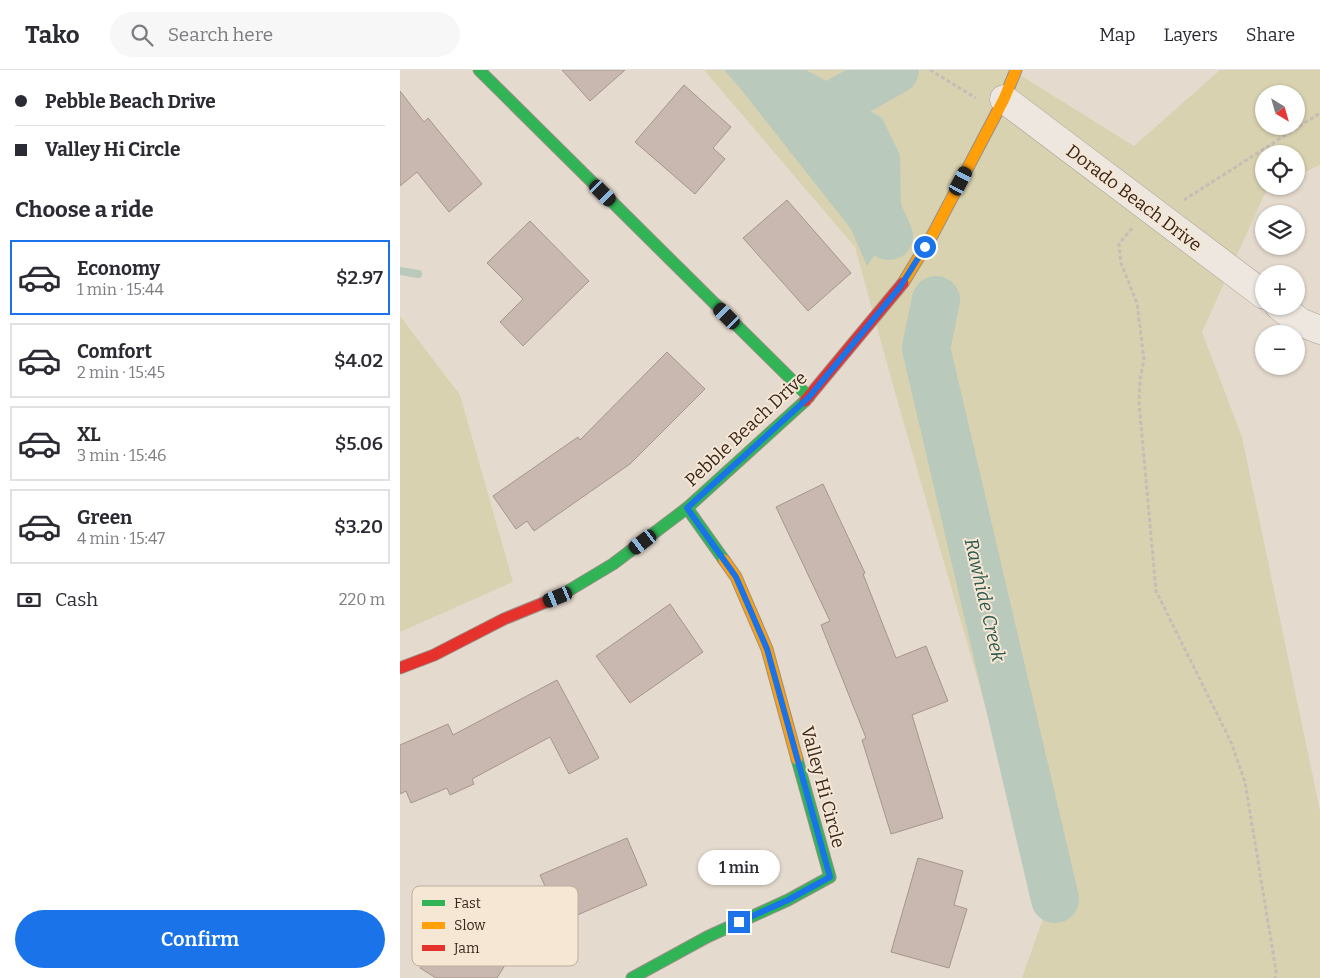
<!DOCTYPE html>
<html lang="en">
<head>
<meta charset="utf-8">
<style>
	:root { --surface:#fff; --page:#f7f7f7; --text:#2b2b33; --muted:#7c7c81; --line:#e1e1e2; --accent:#1a73e8 }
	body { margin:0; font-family:Bitter,serif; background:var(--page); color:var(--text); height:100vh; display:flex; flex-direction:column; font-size:19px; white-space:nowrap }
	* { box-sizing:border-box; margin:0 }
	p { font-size:16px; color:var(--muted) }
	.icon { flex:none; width:28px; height:28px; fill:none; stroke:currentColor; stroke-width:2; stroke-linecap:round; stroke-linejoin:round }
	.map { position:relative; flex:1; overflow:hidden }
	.drawer { display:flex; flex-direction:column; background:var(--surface); width:400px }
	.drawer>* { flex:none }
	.guide { display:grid; align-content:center; height:110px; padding:0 15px; background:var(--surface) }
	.needle { width:32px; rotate:143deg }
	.controls { position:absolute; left:855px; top:15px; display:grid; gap:10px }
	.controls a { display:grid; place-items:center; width:50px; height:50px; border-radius:50%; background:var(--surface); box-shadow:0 1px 4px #0004; font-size:25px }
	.end { position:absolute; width:22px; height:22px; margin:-11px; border:6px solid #1a73e8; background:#fff; box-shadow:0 0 0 2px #fff }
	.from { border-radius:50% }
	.bubble { position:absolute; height:35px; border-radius:18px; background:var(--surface); box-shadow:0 1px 4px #0004; font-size:16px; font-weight:600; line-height:35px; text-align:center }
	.car { position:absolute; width:15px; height:30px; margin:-15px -8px; border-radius:6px; box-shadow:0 0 4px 1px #0007; background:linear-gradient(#222 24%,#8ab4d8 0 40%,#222 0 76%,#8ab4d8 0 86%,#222 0) }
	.guide b { display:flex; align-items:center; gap:18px; height:48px; font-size:19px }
	.guide b+b { border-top:1px solid var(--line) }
	.guide i { width:12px; height:12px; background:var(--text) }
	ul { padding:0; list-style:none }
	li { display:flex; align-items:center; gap:15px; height:75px; margin:0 10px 8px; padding:0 5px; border:2px solid var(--line); border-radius:0px }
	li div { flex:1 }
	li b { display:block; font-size:19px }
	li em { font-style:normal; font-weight:600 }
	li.on { border-color:var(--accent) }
	li>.icon { width:45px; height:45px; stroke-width:1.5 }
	h2 { padding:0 15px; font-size:22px; line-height:60px }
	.pay { display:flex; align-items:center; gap:12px; height:55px; padding:0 15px; font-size:19px }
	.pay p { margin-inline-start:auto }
	.action { display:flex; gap:10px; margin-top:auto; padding:10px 15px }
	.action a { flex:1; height:58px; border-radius:30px; background:var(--accent); color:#fff; font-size:20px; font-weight:600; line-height:58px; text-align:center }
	header { display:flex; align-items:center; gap:30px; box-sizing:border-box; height:70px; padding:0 25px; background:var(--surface); border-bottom:1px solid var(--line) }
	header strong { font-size:24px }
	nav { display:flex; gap:28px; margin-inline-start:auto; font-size:18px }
	.search { width:350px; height:45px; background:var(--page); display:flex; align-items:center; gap:12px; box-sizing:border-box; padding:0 18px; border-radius:28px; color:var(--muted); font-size:19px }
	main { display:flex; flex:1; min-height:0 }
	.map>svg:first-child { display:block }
	.green { fill:#d8d2b0; fill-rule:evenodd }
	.water { fill:#b9c9bc }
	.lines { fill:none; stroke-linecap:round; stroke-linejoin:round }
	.stream { stroke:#b9c9bc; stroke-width:8 }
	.river { stroke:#b9c9bc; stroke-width:48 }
	.building { fill:#c9b8af; stroke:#a6958d }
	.street-casing { stroke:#aaa097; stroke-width:29 }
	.fast-casing { stroke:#9a8f86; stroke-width:13 }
	.slow-casing { stroke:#9a8f86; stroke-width:13 }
	.jam-casing { stroke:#9a8f86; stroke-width:13 }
	.path { stroke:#c6beb6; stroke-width:3; stroke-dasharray:4 2.5; stroke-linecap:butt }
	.street { stroke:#eee7df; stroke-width:28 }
	.fast { stroke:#30b455; stroke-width:11 }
	.slow { stroke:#ff9f0a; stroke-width:11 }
	.jam { stroke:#e5322d; stroke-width:11 }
	.route { stroke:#1a73e8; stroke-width:6 }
	.labels { text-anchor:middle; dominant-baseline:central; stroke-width:4; stroke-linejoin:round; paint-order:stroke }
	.street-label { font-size:18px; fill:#3a271e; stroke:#f6e7d4 }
	.water-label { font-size:19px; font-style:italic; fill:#2d5a50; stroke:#f6e7d4 }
	.key { fill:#f6e7d4; stroke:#bead9d; stroke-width:1 }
	.key-label { font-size:14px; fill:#3a271e }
</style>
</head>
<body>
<header>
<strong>Tako</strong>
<div class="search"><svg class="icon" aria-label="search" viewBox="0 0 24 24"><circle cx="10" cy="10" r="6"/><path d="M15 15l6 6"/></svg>Search here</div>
<nav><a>Map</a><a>Layers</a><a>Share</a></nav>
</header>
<main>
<section class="drawer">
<div class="guide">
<b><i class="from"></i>Pebble Beach Drive</b>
<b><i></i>Valley Hi Circle</b>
</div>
<h2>Choose a ride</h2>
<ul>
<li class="on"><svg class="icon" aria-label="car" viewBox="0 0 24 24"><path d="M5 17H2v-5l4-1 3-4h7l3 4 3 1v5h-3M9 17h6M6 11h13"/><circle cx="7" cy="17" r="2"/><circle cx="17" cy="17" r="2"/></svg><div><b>Economy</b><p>1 min · 15:44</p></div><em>$2.97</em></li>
<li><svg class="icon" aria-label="car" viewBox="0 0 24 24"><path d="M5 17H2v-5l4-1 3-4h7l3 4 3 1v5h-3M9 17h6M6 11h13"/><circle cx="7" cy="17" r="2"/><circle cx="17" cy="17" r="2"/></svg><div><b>Comfort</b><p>2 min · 15:45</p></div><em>$4.02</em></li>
<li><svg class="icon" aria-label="car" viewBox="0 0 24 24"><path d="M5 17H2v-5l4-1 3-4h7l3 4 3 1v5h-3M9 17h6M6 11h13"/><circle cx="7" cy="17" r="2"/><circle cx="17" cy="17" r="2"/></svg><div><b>XL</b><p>3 min · 15:46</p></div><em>$5.06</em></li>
<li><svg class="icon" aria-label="car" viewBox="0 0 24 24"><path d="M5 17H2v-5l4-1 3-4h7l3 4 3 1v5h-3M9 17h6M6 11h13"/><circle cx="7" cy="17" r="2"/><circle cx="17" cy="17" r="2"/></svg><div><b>Green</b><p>4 min · 15:47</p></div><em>$3.20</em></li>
</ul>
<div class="pay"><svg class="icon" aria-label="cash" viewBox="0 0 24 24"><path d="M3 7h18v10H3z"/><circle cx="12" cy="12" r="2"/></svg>Cash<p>220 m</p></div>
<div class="action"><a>Confirm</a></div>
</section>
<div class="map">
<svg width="920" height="908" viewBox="0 0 920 908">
	<rect width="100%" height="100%" fill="#e5dace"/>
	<!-- green -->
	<g class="green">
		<path d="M304,0H612L734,76L820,0H920V95L896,106V84H864V116H872L867,119L802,262L842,367L920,741V908H622L645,843L494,319L455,177ZM864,24H896V56H864Z"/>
		<polygon points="0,246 60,325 113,512 0,562"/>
	</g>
	<!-- water -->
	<polygon class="water" points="324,0 406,0 432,14 453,31 482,48 500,85 501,148 467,196 451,159 340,18"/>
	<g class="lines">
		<!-- stream -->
		<polyline class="stream" points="0,201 18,204"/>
		<!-- river -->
		<g class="river">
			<polyline points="489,166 442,62 430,45 438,32 495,0"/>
			<polyline points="536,230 526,278 655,829"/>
		</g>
	</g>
	<!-- building -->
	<g class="building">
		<polygon points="162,0 225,0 190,31"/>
		<polygon points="284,15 331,57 313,78 325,89 295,124 235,72"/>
		<polygon points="0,21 24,52 28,48 82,114 49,142 17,102 0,116"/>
		<polygon points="387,130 451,203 408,241 343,168"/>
		<polygon points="130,151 189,211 123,276 100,252 123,229 87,193"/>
		<polygon points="267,282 305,319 230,394 134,461 127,451 116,459 93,426 178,367 180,370"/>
		<polygon points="423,414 465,503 463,504 496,588 526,576 548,631 512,645 543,748 491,764 462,670 466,668 421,555 430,551 376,437"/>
		<polygon points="270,534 303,582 230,633 196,586"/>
		<polygon points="157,610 199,688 169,704 150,667 72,709 74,714 50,725 47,718 11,733 6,721 0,724 0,675 48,654 53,665"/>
		<polygon points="227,768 247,815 161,852 140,805"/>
		<polygon points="518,788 563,801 554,835 567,839 549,898 491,882"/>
		<polygon points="86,837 126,861 97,908 36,908 20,898 37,871 57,884"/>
	</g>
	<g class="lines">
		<!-- street casing -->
		<g class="street-casing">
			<g id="street">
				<polyline points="604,29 864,225"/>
				<polyline points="879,236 900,252 920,260"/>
			</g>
		</g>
		<!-- fast casing -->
		<g class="fast-casing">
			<g id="fast">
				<polyline points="79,0 409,327"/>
				<polyline points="287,438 324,490"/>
				<polyline points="158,527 213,494 287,438 405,331"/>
				<polyline points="232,908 307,867 388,830 430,807 397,689"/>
			</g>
		</g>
		<!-- slow casing -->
		<g class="slow-casing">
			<g id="slow">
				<polyline points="503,213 533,164 604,29 616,0"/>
				<polyline points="324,490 336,507 367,579 397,689"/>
			</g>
		</g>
		<!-- jam casing -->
		<g class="jam-casing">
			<g id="jam">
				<polyline points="405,331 503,213"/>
				<polyline points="0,598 34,585 104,549 158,527"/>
			</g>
		</g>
		<!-- path -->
		<g class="path">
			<polyline points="530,0 576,28"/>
			<polyline points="784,130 920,43"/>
			<polyline points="732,158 719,174 721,193 737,233 744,290 740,310 739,333 756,521 831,672 845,712 870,864 876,901 875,908"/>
		</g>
		<!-- street -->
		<use href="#street" class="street"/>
		<!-- fast -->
		<use href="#fast" class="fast"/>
		<!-- slow -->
		<use href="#slow" class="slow"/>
		<!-- jam -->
		<use href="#jam" class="jam"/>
	</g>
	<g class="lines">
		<!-- route -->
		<polyline class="route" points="339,852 388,830 430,807 367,579 336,507 287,438 409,327 500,217 525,177"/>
	</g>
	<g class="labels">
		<!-- street labels -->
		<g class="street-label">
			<text transform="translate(734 128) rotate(37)">Dorado Beach Drive</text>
			<text transform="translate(346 359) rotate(-43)">Pebble Beach Drive</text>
			<text transform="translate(423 717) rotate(75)">Valley Hi Circle</text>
		</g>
		<!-- water labels -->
		<g class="water-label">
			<text transform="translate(585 530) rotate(77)">Rawhide Creek</text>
		</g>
	</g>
	<!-- legend -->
	<rect x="12" y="816" width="166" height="80" rx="8" class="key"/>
	<rect x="22" y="830" width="23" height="6" fill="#30b455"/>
	<rect x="22" y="852" width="23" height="7" fill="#ff9f0a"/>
	<rect x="22" y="875" width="23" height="6" fill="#e5322d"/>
	<g class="key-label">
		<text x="54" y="838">Fast</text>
		<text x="54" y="860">Slow</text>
		<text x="54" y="883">Jam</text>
	</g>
</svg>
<div class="controls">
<a><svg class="needle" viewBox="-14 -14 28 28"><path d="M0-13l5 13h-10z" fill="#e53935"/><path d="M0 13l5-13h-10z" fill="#7c7c81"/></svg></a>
<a><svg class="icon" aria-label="locate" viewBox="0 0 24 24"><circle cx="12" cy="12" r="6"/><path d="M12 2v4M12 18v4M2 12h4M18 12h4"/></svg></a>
<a><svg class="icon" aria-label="layers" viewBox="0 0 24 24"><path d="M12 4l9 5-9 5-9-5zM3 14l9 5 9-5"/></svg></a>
<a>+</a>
<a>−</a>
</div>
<i class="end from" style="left:525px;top:177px"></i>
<i class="end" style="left:339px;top:852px"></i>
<div class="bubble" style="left:298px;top:780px;width:82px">1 min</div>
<i class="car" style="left:561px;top:111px;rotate:28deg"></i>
<i class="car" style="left:203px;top:123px;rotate:135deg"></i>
<i class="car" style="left:327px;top:246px;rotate:315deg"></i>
<i class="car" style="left:243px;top:472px;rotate:233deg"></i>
<i class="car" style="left:158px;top:527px;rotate:248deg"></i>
</div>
</main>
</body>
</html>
